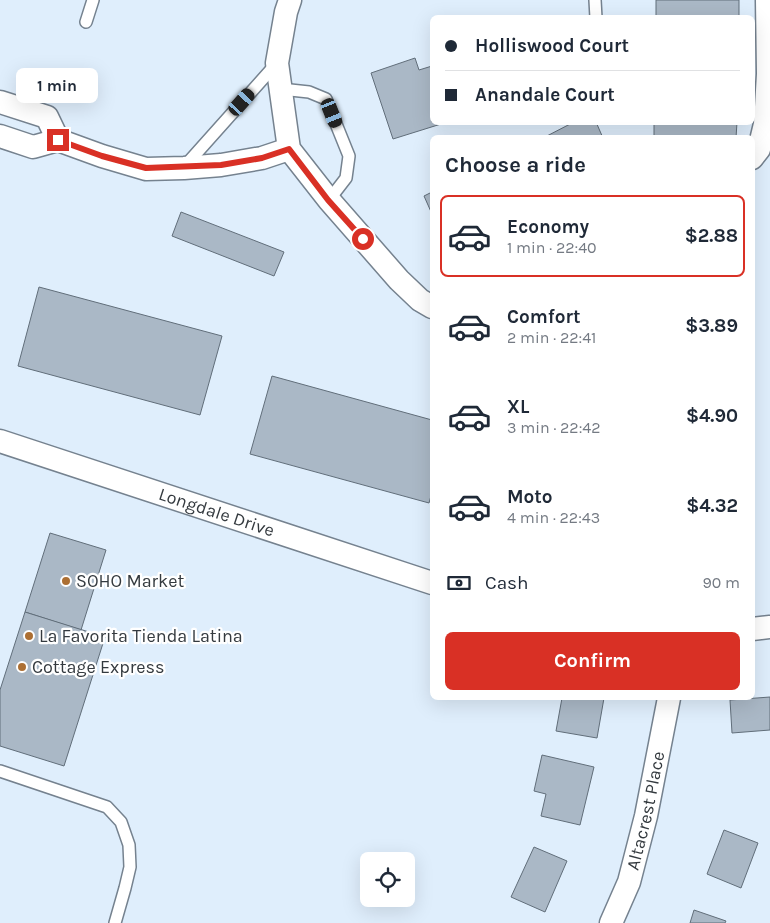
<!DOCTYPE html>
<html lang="en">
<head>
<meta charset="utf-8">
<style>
	:root { --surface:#fff; --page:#f6f6f7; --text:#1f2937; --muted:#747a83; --line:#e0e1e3; --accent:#d93025 }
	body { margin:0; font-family:Karla,sans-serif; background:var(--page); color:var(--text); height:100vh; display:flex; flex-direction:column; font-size:19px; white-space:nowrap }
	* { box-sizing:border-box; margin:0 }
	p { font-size:16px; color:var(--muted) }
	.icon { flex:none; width:28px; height:28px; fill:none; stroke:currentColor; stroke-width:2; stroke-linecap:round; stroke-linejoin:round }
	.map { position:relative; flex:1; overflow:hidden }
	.sheet { position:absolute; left:430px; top:135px; width:325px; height:565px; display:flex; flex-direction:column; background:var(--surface); border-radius:8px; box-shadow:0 5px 20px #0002 }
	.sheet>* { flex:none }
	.top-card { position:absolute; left:430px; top:15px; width:325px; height:110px; border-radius:8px; box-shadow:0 5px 20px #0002; display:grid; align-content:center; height:110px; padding:0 15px; background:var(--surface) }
	.tools { position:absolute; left:360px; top:852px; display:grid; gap:10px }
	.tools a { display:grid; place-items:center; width:55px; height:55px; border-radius:8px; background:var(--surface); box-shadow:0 5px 20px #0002; font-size:25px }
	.end { position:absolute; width:22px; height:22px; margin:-11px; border:6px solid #d93025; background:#fff; box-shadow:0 0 0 2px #fff }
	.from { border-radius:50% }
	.bubble { position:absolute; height:35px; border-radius:8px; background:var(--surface); box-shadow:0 5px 20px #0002; font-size:16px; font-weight:700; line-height:35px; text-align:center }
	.car { position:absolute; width:15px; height:30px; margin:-15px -8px; border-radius:6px; box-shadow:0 0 4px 1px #0007; background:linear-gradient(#222 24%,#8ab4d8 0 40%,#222 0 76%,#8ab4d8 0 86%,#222 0) }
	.top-card b { display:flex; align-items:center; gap:18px; height:48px; font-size:19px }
	.top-card b+b { border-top:1px solid var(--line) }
	.top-card i { width:12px; height:12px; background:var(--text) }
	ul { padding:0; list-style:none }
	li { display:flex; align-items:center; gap:15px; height:82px; margin:0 10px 8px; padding:0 5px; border:2px solid transparent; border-radius:8px }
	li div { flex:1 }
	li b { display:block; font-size:19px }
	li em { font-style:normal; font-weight:700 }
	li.selected { border-color:var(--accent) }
	li>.icon { width:45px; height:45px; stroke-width:1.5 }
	h2 { padding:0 15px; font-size:22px; line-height:60px }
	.pay { display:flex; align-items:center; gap:12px; height:55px; padding:0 15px; font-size:19px }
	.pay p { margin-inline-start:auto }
	.button { display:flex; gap:10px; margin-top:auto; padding:10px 15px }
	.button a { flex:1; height:58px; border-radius:8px; background:var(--accent); color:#fff; font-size:20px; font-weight:700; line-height:58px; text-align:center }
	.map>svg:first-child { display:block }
	.building { fill:#aab8c6; stroke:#616e7a }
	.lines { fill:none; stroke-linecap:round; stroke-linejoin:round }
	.service-casing { stroke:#75828f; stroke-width:14 }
	.minor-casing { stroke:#75828f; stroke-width:25 }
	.service { stroke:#fff; stroke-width:11 }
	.minor { stroke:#fff; stroke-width:22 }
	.route { stroke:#d93025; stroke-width:6 }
	.poi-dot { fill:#ac6f33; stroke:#fff; stroke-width:2 }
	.labels { text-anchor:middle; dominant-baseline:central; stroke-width:4.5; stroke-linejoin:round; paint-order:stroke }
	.street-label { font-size:18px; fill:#343a3f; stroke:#fff }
	.poi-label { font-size:18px; fill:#343a3f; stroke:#fff; text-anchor:start }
</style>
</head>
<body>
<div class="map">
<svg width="770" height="923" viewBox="0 0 770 923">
	<rect width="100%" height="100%" fill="#dfeefc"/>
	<!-- building -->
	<g class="building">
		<rect x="656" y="0" width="83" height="18"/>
		<polygon points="415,58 419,70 432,66 432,122 440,122 441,124 393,139 371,73"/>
		<polygon points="574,122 596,122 603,138 543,138"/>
		<polygon points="654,122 737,122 736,138 654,138"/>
		<polygon points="432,192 432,214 424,196"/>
		<polygon points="181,212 284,252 274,276 172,236"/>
		<polygon points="39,287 222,336 200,415 18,366"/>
		<polygon points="272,376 432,420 432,492 429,503 250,454"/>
		<polygon points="50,533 106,550 81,630 25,612"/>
		<polygon points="25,612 105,637 64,766 0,746 0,690"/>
		<polygon points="770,697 770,730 732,733 730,700"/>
		<polygon points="562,698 604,698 597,738 556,731"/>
		<polygon points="542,755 594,767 580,825 541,816 546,794 534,791"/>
		<polygon points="724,830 758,843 741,888 707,874"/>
		<polygon points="534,847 567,861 545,912 511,897"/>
		<polygon points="694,910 726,921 725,923 690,923"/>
	</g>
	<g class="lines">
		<!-- service casing -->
		<g class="service-casing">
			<g id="service">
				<polyline points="595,0 596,18"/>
				<polyline points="86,22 93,0"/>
				<polyline points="281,89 309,92 326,99 349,156 346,178 329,200"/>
				<polyline points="185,166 277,63"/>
				<polyline points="0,771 107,807 121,822 129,845 130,867 125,888 115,923"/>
			</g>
		</g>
		<!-- minor casing -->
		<g class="minor-casing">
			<g id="minor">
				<polyline points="290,0 286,12 277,63 289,149 329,200 399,280 420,300 432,307"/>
				<polyline points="0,102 47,117 58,140"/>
				<polyline points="0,136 33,147 58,140 102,156 146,169 184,168 221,165 262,158 289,149"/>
				<polyline points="752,158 759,149 765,124 768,74 767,0"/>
				<path id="s1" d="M0,441L432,583"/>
				<polyline points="752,629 770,627"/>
				<path id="s2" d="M611,923L629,882L646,816L669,698"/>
			</g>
		</g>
		<!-- service -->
		<use href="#service" class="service"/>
		<!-- minor -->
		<use href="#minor" class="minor"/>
	</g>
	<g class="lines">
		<!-- route -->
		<polyline class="route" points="58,140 102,156 146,168 221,165 262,158 289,149 328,200 363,239"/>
	</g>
	<!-- markers -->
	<g class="poi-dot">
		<circle cx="66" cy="581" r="5"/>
		<circle cx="29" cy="636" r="5"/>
		<circle cx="22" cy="667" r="5"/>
	</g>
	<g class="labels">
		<!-- street labels -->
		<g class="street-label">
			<text stroke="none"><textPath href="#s1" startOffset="228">Longdale Drive</textPath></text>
			<text stroke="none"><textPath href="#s2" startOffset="118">Altacrest Place</textPath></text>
		</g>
		<!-- poi labels -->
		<g class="poi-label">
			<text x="76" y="581">SOHO Market</text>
			<text x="39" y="636">La Favorita Tienda Latina</text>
			<text x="32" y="667">Cottage Express</text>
		</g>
	</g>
</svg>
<div class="tools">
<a><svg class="icon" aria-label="locate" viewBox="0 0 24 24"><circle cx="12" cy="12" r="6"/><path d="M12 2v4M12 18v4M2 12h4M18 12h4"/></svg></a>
</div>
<i class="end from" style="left:363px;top:239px"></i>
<i class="end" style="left:58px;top:140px"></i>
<div class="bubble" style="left:16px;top:68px;width:82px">1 min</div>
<i class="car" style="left:242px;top:102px;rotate:42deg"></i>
<i class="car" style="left:332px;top:113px;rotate:158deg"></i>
<div class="top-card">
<b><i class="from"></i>Holliswood Court</b>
<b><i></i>Anandale Court</b>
</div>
<section class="sheet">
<h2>Choose a ride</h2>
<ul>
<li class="selected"><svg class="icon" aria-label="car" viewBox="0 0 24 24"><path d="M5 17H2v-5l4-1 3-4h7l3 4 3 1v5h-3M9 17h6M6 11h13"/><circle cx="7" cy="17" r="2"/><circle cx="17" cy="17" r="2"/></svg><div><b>Economy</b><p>1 min · 22:40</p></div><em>$2.88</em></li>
<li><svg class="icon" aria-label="car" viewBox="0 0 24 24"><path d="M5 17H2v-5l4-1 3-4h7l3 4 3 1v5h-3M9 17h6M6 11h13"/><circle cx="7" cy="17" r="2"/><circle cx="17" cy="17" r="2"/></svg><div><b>Comfort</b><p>2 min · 22:41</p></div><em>$3.89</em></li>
<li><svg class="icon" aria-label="car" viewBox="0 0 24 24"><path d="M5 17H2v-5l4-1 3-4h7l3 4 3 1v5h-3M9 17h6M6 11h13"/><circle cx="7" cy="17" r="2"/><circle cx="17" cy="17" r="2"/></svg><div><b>XL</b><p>3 min · 22:42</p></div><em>$4.90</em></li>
<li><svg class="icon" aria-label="car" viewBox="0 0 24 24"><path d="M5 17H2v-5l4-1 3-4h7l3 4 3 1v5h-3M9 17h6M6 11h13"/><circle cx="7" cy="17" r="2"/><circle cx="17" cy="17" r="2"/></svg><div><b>Moto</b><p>4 min · 22:43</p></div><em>$4.32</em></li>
</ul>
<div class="pay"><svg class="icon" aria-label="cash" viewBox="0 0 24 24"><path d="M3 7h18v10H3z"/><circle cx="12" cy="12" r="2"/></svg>Cash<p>90 m</p></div>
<div class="button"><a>Confirm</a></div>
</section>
</div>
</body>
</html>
